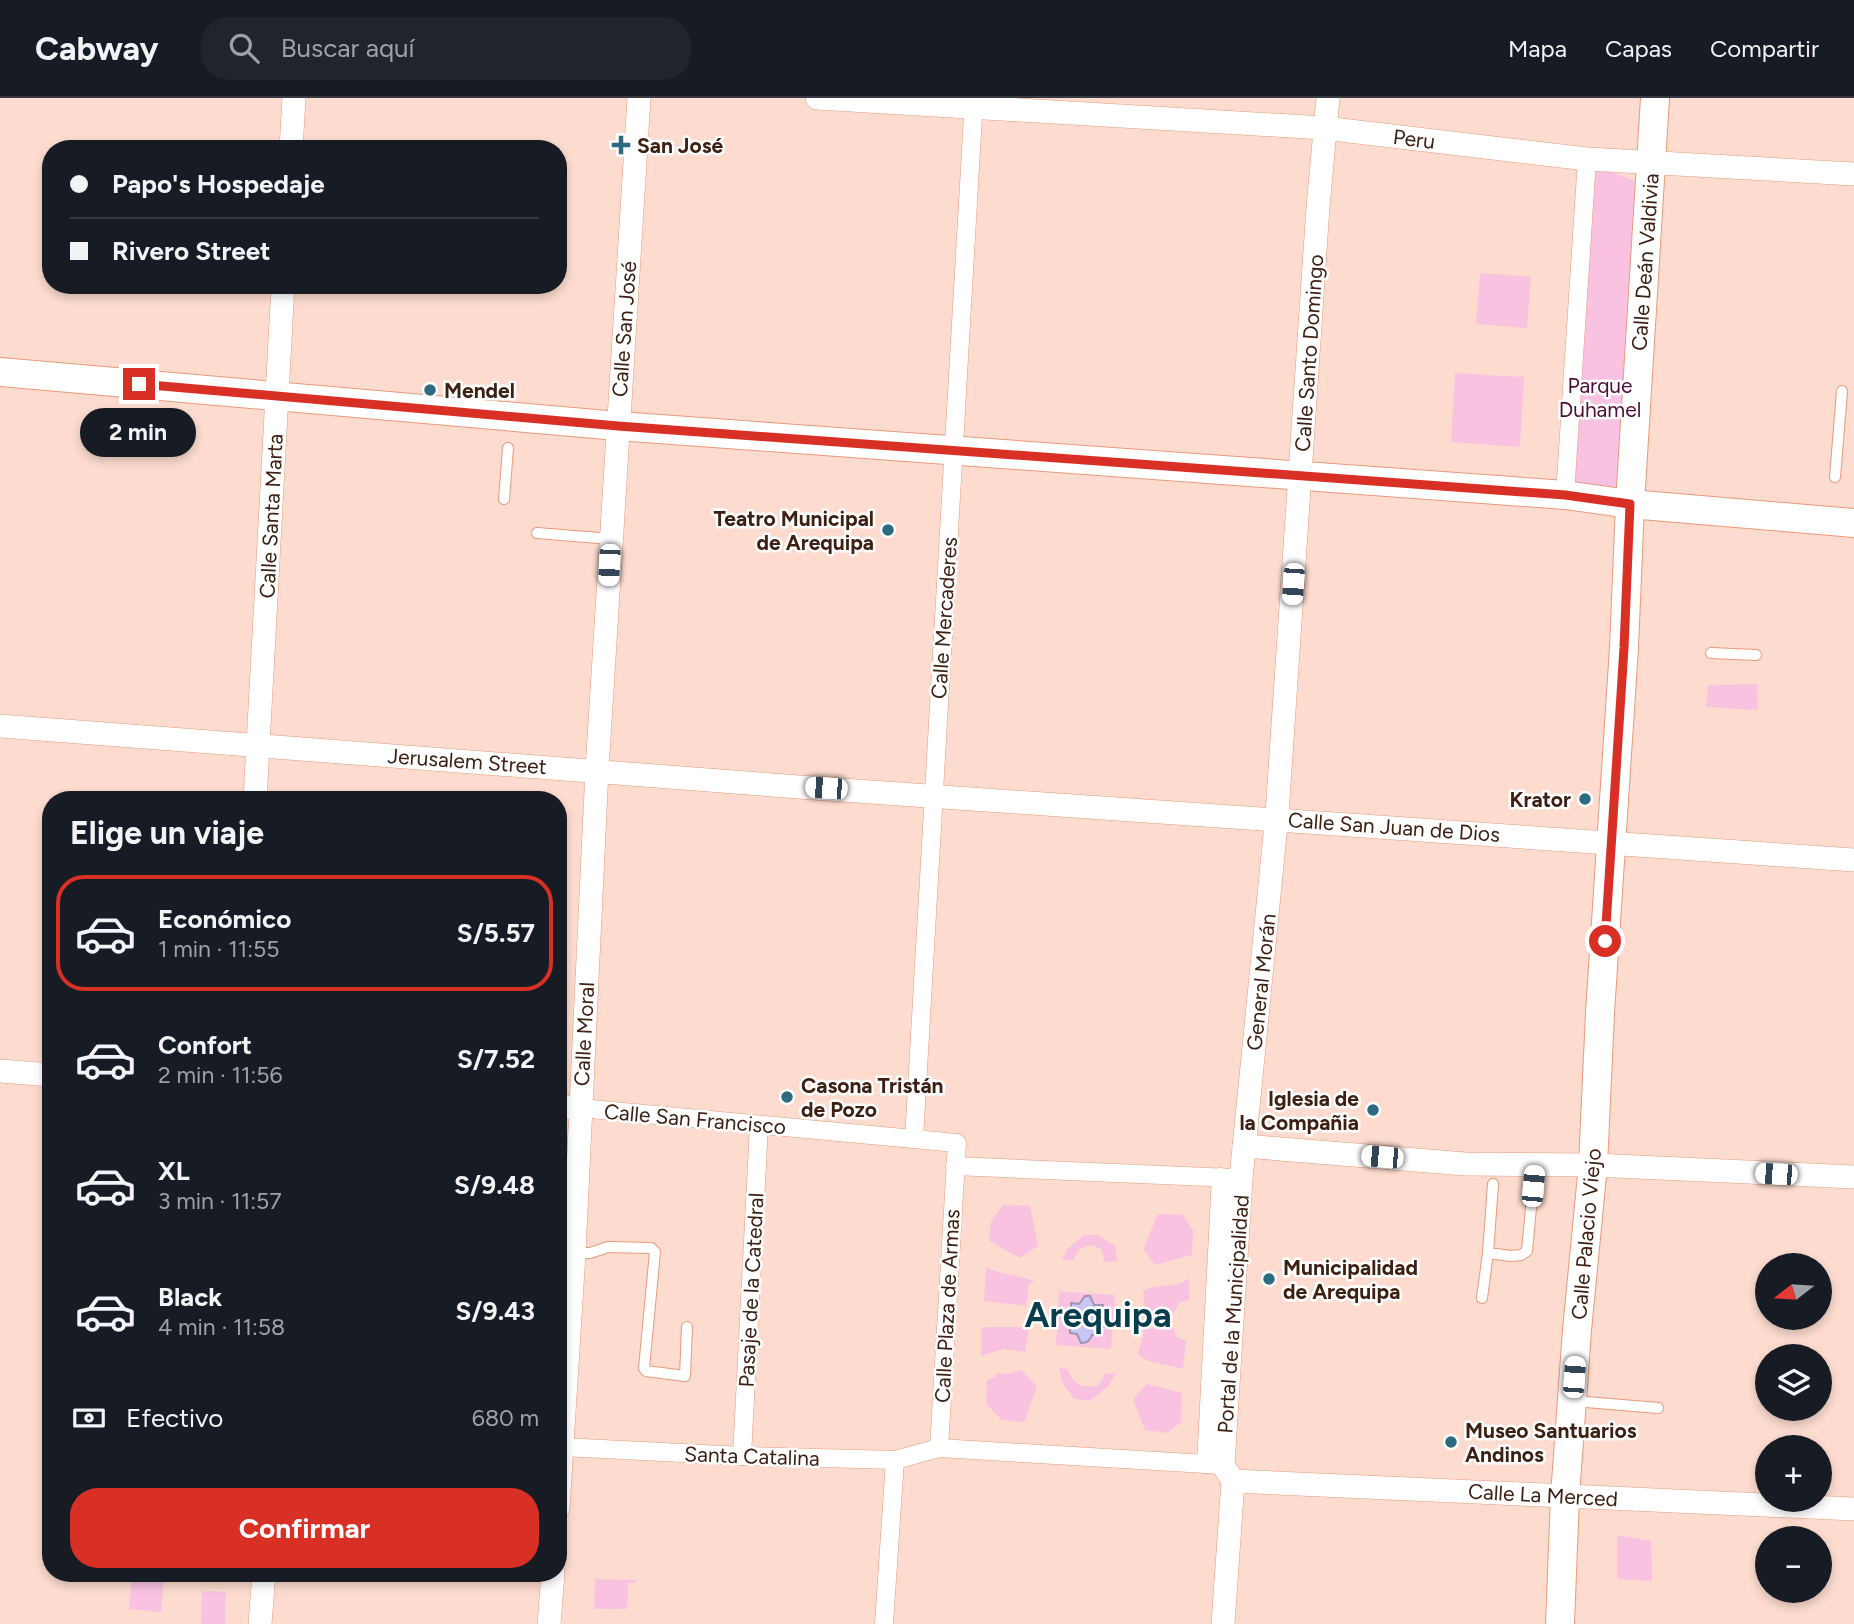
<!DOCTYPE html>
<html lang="es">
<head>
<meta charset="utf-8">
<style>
	:root { --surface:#171b24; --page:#20242c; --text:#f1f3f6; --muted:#9ea1a6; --line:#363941; --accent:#d93025 }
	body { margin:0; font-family:Figtree,sans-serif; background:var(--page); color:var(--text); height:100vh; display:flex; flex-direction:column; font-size:26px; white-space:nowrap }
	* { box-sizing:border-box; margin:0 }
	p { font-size:23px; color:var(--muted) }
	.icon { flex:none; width:38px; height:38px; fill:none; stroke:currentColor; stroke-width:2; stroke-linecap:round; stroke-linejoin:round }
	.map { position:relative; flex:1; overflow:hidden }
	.sheet { position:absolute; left:42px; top:693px; width:525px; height:791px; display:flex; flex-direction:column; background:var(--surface); border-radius:28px; box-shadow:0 4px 10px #0003 }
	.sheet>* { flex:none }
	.guide { position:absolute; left:42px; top:42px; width:525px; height:154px; border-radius:28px; box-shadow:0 4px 10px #0003; display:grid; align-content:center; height:154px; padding:0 28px; background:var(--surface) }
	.needle { width:46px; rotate:253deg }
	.tools { position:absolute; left:1755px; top:1155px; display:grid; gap:14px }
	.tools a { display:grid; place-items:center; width:77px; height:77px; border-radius:50%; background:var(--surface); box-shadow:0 4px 10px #0003; font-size:35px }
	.end { position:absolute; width:32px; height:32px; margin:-16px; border:9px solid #d93025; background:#fff; box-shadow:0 0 0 4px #fff }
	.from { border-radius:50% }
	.bubble { position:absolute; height:49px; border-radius:24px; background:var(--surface); box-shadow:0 4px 10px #0003; font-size:23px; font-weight:700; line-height:49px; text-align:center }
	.car { position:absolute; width:21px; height:42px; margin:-21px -10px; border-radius:9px; box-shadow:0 0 5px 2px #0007; background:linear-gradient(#fff 24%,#345 0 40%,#fff 0 76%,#345 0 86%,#fff 0) }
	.guide b { display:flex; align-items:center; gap:24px; height:66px; font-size:26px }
	.guide b+b { border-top:2px solid var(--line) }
	.guide i { width:18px; height:18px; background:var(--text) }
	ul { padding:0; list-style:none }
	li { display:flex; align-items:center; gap:21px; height:116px; margin:0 14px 10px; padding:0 14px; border:4px solid transparent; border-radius:28px }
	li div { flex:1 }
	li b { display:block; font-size:26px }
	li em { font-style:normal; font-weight:700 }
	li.on { border-color:var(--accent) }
	li>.icon { width:63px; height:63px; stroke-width:1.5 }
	h2 { padding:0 28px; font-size:32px; line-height:84px }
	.pay { display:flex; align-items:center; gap:18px; height:77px; padding:0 28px; font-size:26px }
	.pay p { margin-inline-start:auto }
	.action { display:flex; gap:14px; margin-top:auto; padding:14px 28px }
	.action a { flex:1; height:80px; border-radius:28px; background:var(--accent); color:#fff; font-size:28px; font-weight:700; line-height:80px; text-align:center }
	header { display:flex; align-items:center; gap:42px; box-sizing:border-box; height:98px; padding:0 35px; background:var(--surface); border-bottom:2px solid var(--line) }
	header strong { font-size:33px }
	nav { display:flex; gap:38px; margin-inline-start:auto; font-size:24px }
	.search { width:490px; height:63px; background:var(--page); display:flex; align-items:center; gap:18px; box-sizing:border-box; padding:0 24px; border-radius:28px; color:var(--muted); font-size:26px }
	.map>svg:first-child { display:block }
	.green { fill:#f9c2e1 }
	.water { fill:#c6c7f5; stroke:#9d95b1; stroke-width:2 }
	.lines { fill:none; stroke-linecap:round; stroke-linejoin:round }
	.service-casing { stroke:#e79a7a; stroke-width:12 }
	.pedestrian-casing { stroke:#e79a7a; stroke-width:19 }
	.minor-casing { stroke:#e79a7a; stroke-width:24 }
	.tertiary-casing { stroke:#e79a7a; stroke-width:30 }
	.service { stroke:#fff; stroke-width:10 }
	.pedestrian { stroke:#fff; stroke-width:18 }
	.minor { stroke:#fff; stroke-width:23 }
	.tertiary { stroke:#fff; stroke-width:28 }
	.route { stroke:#d93025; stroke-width:9 }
	.poi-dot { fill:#2d6b81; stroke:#fff; stroke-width:2.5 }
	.labels { text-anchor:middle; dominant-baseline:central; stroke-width:5; stroke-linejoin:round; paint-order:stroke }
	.street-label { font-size:21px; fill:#3e2013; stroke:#fff }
	.poi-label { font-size:21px; font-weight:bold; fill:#3e2013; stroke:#fff; text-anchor:start }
	.park-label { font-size:21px; fill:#4e0c3a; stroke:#fff }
	.town-label { font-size:35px; font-weight:bold; fill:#063e4e; stroke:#fff }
</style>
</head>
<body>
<header>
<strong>Cabway</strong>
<div class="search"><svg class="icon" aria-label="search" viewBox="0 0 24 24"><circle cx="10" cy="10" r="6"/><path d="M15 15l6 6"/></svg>Buscar aquí</div>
<nav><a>Mapa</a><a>Capas</a><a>Compartir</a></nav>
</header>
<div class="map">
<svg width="1854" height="1526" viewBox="0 0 1854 1526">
	<rect width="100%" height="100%" fill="#fddccf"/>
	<!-- green -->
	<g class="green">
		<polygon points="1592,67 1635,83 1616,399 1572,383"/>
		<polygon points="1480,175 1531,179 1527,230 1476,226"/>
		<polygon points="1455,275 1524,279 1520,349 1451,344"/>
		<polygon points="1757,586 1758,612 1706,609 1708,587"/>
		<polygon points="1003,1107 1030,1108 1038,1148 1020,1160 989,1143 991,1123"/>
		<polygon points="1158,1116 1183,1117 1193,1133 1192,1157 1155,1167 1143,1151"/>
		<polygon points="1084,1137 1098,1137 1115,1148 1117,1163 1104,1164 1102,1152 1091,1147 1079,1151 1073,1162 1062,1162 1068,1150"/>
		<path d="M986,1169C1001,1177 1019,1176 1035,1184L1029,1186L1026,1208L984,1203Z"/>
		<path d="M1189,1180V1202L1179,1205L1175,1214L1145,1213L1143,1193C1158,1184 1175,1192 1189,1180Z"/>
		<polygon points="1059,1193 1115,1197 1111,1251 1056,1247"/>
		<polygon points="982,1229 1029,1229 1025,1254 1003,1251 981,1258"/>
		<polygon points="1145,1229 1174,1230 1176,1239 1186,1243 1183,1271 1148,1263 1138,1256"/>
		<path d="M1059,1270L1067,1271C1074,1287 1081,1290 1098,1288L1105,1276L1116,1275L1108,1289L1090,1303L1074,1301L1063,1286Z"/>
		<polygon points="1021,1272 1037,1288 1024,1324 1002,1322 986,1306 987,1282 995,1279 998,1275 1008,1276"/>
		<polygon points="1147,1286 1182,1295 1181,1324 1167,1335 1145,1332 1133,1301"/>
		<polygon points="1617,1437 1651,1443 1652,1483 1617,1481"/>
		<polygon points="132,1477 164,1480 161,1514 129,1511"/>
		<polygon points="595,1481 637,1482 636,1485 628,1485 627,1511 594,1511"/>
		<polygon points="202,1493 226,1494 225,1526 201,1526"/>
	</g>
	<!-- water -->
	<path class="water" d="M1085,1198H1090L1094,1207H1103L1102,1215L1110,1220L1106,1228L1101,1230V1237H1092C1090,1242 1088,1245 1081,1245L1077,1236L1070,1235V1227L1063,1221L1066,1214L1071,1213V1205L1079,1206Z"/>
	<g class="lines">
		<!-- service casing -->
		<g class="service-casing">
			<g id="service">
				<polyline points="1835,379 1842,293"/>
				<polyline points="504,401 508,350"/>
				<polyline points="537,435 611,441"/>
				<polyline points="1711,555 1756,557"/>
				<polyline points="1493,1086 1488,1155 1511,1158 1521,1157 1527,1153 1535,1067"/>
				<polyline points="558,1111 576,1112"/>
				<polyline points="574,1155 590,1155 608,1149 651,1150 655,1154 644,1270 646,1273 685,1278 687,1229"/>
				<polyline points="1482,1200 1488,1155"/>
				<polyline points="1574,1303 1658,1310"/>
			</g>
		</g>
		<!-- pedestrian casing -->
		<g class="pedestrian-casing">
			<g id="pedestrian">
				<polyline points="1565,397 1587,61"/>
				<polyline points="580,1010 957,1045 939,1350"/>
				<polyline points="914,1041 974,0"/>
				<polyline points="955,1068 1231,1080"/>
				<polyline points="563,1349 742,1358 895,1362 939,1350 1223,1367"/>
				<polyline points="742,1358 759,1027"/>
				<polyline points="1206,1366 1221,1079"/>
				<polyline points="884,1526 895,1362"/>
			</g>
		</g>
		<!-- minor casing -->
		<g class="minor-casing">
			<g id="minor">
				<polyline points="817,0 1324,30 1587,61 1854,76"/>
				<polyline points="291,51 294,0"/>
				<polyline points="0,628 799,689 1854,762"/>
				<polyline points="255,702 283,187"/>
				<polyline points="0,973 51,977"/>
				<polyline points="558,1009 580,1010"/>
				<polyline points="1244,1048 1465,1066 1593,1067 1854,1079"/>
				<polyline points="1233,1383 1223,1367 1241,1080 1277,716 1318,109 1328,0"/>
				<polyline points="1233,1383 1854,1411"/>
				<polyline points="558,1410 574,1155 597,672 639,0"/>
				<polyline points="260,1526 264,1475"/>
				<polyline points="549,1526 553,1475"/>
				<polyline points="1223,1526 1233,1383"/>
			</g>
		</g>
		<!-- tertiary casing -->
		<g class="tertiary-casing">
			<g id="tertiary">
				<polyline points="0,274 618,328 1565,397 1630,406 1854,425"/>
				<polyline points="1560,1526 1565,1398 1577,1232 1593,1067 1600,915 1624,550 1630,406 1655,0"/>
			</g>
		</g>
		<!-- service -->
		<use href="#service" class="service"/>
		<!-- pedestrian -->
		<use href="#pedestrian" class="pedestrian"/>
		<!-- minor -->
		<use href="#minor" class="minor"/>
		<!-- tertiary -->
		<use href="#tertiary" class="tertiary"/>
	</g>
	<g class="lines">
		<!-- route -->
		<polyline class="route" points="139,286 618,328 1565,397 1630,406 1624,550 1605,843"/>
	</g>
	<!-- markers -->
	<g class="poi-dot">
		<path d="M617.5 36.5h7v7h7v7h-7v7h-7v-7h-7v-7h7z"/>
		<circle cx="430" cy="292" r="7"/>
		<circle cx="888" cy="432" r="7"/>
		<circle cx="1585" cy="701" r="7"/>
		<circle cx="787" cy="999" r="7"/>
		<circle cx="1373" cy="1012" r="7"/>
		<circle cx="1269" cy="1181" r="7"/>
		<circle cx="1451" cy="1344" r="7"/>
	</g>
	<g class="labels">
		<!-- street labels -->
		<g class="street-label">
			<text transform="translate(1414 41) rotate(7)">Peru</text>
			<text transform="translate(1645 164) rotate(-86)">Calle Deán Valdivia</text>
			<text transform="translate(624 231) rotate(-86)">Calle San José</text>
			<text transform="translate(1309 255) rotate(-86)">Calle Santo Domingo</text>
			<text transform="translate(271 418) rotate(-87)">Calle Santa Marta</text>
			<text transform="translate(944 520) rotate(-86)">Calle Mercaderes</text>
			<text transform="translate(467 663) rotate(4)">Jerusalem Street</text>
			<text transform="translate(1394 729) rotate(4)">Calle San Juan de Dios</text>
			<text transform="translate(1261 884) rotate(-84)">General Morán</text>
			<text transform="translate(584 936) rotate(-87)">Calle Moral</text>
			<text transform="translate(695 1021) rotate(5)">Calle San Francisco</text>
			<text transform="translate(1586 1136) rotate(-85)">Calle Palacio Viejo</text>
			<text transform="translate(751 1192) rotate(-87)">Pasaje de la Catedral</text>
			<text transform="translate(947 1208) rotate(-87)">Calle Plaza de Armas</text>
			<text transform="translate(1233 1216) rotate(-86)">Portal de la Municipalidad</text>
			<text transform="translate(752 1358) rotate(2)">Santa Catalina</text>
			<text transform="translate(1543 1397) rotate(3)">Calle La Merced</text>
		</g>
		<!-- poi labels -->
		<g class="poi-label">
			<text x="637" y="47">San José</text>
			<text x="444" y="292">Mendel</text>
			<text x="874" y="420" text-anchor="end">Teatro Municipal<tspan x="874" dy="24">de Arequipa</tspan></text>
			<text x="1571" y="701" text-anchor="end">Krator</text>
			<text x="801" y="987">Casona Tristán<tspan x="801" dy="24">de Pozo</tspan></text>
			<text x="1359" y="1000" text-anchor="end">Iglesia de<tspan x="1359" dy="24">la Compañia</tspan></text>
			<text x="1283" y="1169">Municipalidad<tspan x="1283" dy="24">de Arequipa</tspan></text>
			<text x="1465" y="1332">Museo Santuarios<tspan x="1465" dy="24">Andinos</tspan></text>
		</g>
		<!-- park labels -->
		<g class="park-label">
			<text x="1600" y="287">Parque<tspan x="1600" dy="24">Duhamel</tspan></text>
		</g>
		<!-- town labels -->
		<g class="town-label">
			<text x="1098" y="1217">Arequipa</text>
		</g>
	</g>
</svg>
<div class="tools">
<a><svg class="needle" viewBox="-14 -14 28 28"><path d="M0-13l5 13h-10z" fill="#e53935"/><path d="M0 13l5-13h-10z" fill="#9ea1a6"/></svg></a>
<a><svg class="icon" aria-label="layers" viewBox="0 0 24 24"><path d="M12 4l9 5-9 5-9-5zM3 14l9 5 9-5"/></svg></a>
<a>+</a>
<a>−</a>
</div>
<i class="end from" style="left:1605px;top:843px"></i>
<i class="end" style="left:139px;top:286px"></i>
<div class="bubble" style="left:80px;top:310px;width:116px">2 min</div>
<i class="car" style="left:609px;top:467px;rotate:183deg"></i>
<i class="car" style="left:1293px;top:486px;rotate:184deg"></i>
<i class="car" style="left:826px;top:690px;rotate:274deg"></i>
<i class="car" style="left:1382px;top:1059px;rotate:275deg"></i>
<i class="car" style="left:1776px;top:1076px;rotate:273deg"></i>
<i class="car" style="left:1533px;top:1088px;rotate:5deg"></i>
<i class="car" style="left:1574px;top:1279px;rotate:4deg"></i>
<div class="guide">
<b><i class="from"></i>Papo's Hospedaje</b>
<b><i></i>Rivero Street</b>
</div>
<section class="sheet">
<h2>Elige un viaje</h2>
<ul>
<li class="on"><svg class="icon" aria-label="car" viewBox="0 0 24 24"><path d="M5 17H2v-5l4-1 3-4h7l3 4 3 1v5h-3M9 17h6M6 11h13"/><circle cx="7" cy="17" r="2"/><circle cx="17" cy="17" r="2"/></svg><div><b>Económico</b><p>1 min · 11:55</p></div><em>S/5.57</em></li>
<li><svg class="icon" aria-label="car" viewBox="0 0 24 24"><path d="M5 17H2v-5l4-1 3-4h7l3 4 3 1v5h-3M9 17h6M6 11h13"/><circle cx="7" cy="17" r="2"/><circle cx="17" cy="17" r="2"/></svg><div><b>Confort</b><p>2 min · 11:56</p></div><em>S/7.52</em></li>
<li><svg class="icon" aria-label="car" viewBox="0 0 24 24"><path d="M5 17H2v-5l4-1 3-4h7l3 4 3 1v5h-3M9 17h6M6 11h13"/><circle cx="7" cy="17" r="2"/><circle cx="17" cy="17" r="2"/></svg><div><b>XL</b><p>3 min · 11:57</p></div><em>S/9.48</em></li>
<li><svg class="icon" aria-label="car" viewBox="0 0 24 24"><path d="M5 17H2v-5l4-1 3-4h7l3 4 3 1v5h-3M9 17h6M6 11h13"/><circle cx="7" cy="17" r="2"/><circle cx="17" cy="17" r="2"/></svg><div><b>Black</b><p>4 min · 11:58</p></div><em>S/9.43</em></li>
</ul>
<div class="pay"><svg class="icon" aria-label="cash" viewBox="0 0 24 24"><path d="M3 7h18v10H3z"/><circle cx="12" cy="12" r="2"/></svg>Efectivo<p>680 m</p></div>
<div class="action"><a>Confirmar</a></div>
</section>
</div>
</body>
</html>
